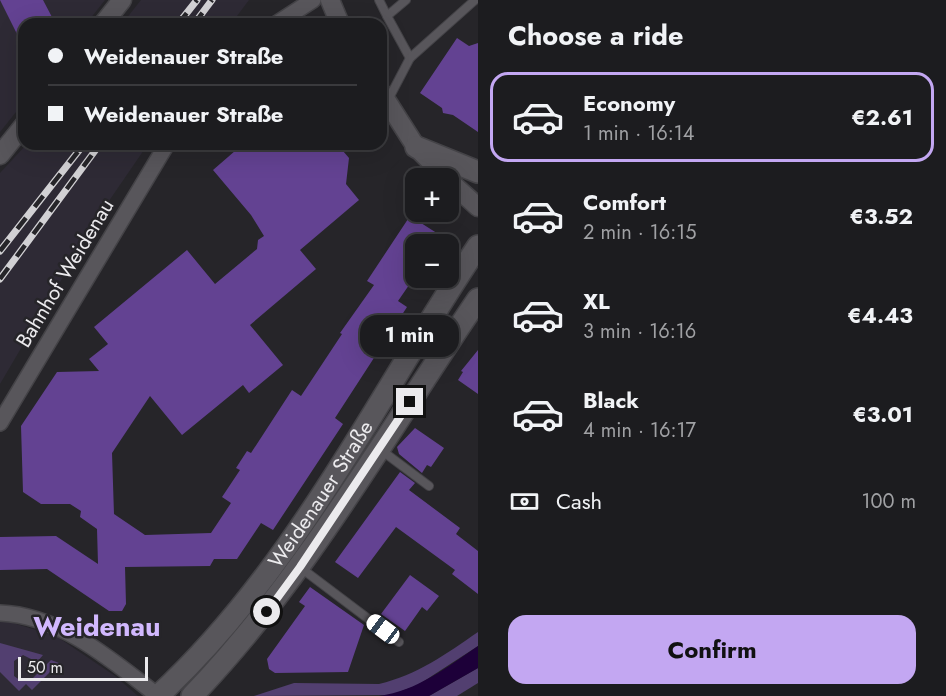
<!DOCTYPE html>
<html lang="en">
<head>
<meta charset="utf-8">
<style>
	:root { --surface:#1c1c1f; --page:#252528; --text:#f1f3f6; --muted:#a0a1a4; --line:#3a3a3d; --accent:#c3a7f2 }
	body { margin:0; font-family:Jost,sans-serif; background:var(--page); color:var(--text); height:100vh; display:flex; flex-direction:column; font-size:22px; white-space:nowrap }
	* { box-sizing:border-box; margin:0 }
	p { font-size:20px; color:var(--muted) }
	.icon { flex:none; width:33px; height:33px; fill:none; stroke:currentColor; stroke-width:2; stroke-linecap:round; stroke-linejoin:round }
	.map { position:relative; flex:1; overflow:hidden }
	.side { display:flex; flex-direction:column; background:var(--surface); width:468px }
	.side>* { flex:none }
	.hud { position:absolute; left:18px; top:18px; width:369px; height:132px; border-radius:18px; box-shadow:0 6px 24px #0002,0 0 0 2px var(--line); display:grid; align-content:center; height:132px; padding:0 30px; background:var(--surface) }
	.controls { position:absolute; left:405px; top:168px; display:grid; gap:12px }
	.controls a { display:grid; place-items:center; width:54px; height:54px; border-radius:12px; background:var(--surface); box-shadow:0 6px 24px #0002,0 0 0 2px var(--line); font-size:30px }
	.scale { position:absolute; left:18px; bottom:15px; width:130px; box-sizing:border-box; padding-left:6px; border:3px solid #ebeaed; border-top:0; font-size:16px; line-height:21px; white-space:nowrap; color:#ebeaed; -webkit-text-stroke:4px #262529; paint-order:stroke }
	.end { position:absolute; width:27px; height:27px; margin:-14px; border:8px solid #ebeaed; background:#111; box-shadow:0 0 0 3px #111 }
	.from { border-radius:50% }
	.bubble { position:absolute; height:42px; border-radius:18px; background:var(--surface); box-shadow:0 6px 24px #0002,0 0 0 2px var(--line); font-size:20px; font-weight:700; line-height:42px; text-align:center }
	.car { position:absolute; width:18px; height:36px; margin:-18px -9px; border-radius:8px; box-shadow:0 0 4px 2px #0007; background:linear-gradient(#fff 24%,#345 0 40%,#fff 0 76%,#345 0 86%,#fff 0) }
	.hud b { display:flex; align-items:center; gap:21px; height:57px; font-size:22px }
	.hud b+b { border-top:2px solid var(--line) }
	.hud i { width:15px; height:15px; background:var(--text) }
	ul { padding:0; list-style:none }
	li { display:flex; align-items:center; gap:18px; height:90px; margin:0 12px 9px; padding:0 18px; border:3px solid transparent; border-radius:18px }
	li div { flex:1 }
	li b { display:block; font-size:22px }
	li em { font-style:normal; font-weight:700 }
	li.on { border-color:var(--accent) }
	li>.icon { width:54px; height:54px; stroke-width:1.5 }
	h2 { padding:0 30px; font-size:27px; line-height:72px }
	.pay { display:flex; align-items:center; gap:15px; height:66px; padding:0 30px; font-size:22px }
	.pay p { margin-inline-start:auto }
	.primary-button { display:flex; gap:12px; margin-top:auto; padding:12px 30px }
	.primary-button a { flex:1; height:69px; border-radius:18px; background:var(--accent); color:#111; font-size:24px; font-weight:700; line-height:69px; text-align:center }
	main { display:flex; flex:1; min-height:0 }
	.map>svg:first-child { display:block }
	.built { fill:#2e2a35 }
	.green { fill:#523f70 }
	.water { fill:#1d0039 }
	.building { fill:#634292 }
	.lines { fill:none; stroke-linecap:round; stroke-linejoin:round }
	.service-casing { stroke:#444347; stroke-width:10 }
	.minor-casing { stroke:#444347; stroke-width:18 }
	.tertiary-casing { stroke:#444347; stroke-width:21 }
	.secondary-casing { stroke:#444347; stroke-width:24 }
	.service { stroke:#58565b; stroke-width:8 }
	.minor { stroke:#58565b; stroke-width:15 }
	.tertiary { stroke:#58565b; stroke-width:18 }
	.secondary { stroke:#58565b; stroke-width:21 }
	.rail-casing { stroke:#d2d1d4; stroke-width:7 }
	.rail { stroke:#262529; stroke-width:4.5; stroke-dasharray:14; stroke-linecap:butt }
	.route { stroke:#ebeaed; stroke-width:8 }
	.labels { text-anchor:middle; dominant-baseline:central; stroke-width:5; stroke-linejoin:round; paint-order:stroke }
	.street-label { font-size:21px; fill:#ebeaed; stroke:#262529 }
	.district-label { font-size:27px; font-weight:bold; fill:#d1b8fe; stroke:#262529 }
</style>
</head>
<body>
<main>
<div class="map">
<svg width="478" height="696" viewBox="0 0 478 696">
	<rect width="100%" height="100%" fill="#262529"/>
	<!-- built -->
	<g class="built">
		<polygon points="0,0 105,0 86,24 24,24 24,102 0,132"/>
		<polygon points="141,0 249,0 231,24 122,24"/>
		<polygon points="27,144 148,144 100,214 0,384 0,173"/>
		<polygon points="0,619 56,636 115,676 138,696 0,696"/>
	</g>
	<!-- green -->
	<g class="green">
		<path d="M478,632V646L418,685L391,695L254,696L294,683L379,684C417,675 446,654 478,632Z"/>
		<polygon points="0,643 43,655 37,662 23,655 14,661 14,676 21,681 31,680 51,660 59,663 32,690 26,684 19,691 0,672"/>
		<polygon points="478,668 478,683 457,696 429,696"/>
	</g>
	<!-- water -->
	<path class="water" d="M478,646V668L429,696H379C417,691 447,667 478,646Z"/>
	<!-- building -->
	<g class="building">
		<polygon points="0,0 43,0 53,19 42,24 24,24 24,48"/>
		<polygon points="457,38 469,46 478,43 478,132 453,115 443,113 442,108 420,93"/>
		<polygon points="243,144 337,144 349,158 346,184 359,200 300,250 316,269 250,325 283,365 249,393 243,385 182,435 150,396 112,453 114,514 145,535 211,533 231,503 222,497 240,470 236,468 247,451 251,453 292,390 301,396 342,334 340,333 374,285 367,281 410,216 454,244 416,244 416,275 398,301 407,307 335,418 343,424 273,530 261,523 237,559 214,559 210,566 125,567 126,604 122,611 109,611 47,569 0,570 0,537 56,536 98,564 97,529 80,517 81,511 70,504 41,504 23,492 21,426 57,372 99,371 89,359 108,344 94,327 187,250 215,284 257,249 258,240 264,236 251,215 213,170"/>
		<polygon points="478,350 478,394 458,380 463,372 461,371"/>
		<polygon points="415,428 444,448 431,467 427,465 422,473 399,454 397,447"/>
		<polygon points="400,472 415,483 409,490 460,528 456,534 478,551 478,594 452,574 455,570 396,527 358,578 335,562"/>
		<polygon points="410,575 439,596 427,611 422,607 405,631 381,614"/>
		<polygon points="310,587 364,625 348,672 275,673 269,669 267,659 305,606 299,602"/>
	</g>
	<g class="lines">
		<!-- service casing -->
		<g class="service-casing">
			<g id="service">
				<polyline points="379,0 387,16"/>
				<polyline points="406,0 387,16 410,58"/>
				<polyline points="388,100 410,58 475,0"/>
				<polyline points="381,450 429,486"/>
				<polyline points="301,568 399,642"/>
			</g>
		</g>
		<!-- minor casing -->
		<g class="minor-casing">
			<g id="minor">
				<polyline points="276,24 313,0"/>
				<polyline points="0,423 167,144"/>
				<path d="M0,613C60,615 113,661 158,696"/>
			</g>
		</g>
		<!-- tertiary casing -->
		<g class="tertiary-casing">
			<g id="tertiary">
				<polyline points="330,0 340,24"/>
				<polyline points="103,24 122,0"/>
				<polyline points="381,92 416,147 447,178"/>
				<polyline points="0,155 24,125"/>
				<polyline points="448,180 478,207"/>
			</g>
		</g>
		<!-- secondary casing -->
		<g class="secondary-casing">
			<g id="secondary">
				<polyline points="416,147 478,172"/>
				<path id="s1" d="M158,696C295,570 376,398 478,246"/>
				<path d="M192,696C306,577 386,434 478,299"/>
			</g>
		</g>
		<!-- service -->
		<use href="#service" class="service"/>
		<!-- minor -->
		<use href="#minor" class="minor"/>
		<!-- tertiary -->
		<use href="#tertiary" class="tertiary"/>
		<!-- secondary -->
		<use href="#secondary" class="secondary"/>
		<!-- rail casing -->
		<g class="rail-casing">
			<g id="rail">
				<polyline points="178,24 197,0"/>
				<polyline points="194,24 212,0"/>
				<polyline points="0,251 84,144"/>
				<polyline points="0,279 100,144"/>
			</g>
		</g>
		<!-- rail -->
		<use href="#rail" class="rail"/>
	</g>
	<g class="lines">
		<!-- route -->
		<polyline class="route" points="267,612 300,567 410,402"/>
	</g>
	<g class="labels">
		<!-- street labels -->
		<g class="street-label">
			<text transform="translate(65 273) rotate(-59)">Bahnhof Weidenau</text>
			<text stroke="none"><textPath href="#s1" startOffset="260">Weidenauer Straße</textPath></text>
		</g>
		<!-- district labels -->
		<g class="district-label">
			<text x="97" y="626">Weidenau</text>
		</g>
	</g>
</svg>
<div class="controls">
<a>+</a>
<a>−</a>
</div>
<div class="scale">50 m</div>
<i class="end from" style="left:267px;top:612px"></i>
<i class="end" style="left:410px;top:402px"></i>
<div class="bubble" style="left:360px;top:315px;width:99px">1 min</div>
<i class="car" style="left:383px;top:629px;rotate:307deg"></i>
<div class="hud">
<b><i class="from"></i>Weidenauer Straße</b>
<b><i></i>Weidenauer Straße</b>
</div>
</div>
<section class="side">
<h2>Choose a ride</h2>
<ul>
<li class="on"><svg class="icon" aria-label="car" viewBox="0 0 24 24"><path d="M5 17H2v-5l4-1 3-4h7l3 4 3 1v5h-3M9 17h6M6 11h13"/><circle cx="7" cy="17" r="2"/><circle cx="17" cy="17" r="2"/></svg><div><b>Economy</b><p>1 min · 16:14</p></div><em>€2.61</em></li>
<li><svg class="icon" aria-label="car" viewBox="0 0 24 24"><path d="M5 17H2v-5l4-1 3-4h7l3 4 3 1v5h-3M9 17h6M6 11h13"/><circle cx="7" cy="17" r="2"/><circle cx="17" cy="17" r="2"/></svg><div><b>Comfort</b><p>2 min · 16:15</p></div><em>€3.52</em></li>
<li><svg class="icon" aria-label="car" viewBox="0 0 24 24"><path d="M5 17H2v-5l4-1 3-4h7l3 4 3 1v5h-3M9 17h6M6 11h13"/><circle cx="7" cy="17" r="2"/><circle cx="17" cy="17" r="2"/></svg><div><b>XL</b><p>3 min · 16:16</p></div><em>€4.43</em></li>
<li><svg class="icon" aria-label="car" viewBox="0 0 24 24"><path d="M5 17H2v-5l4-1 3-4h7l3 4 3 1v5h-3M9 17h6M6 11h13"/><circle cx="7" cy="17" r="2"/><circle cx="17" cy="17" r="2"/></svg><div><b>Black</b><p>4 min · 16:17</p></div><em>€3.01</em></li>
</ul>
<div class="pay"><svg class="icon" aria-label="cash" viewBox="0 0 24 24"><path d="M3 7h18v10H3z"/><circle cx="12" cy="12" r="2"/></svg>Cash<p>100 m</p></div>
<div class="primary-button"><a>Confirm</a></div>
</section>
</main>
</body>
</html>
